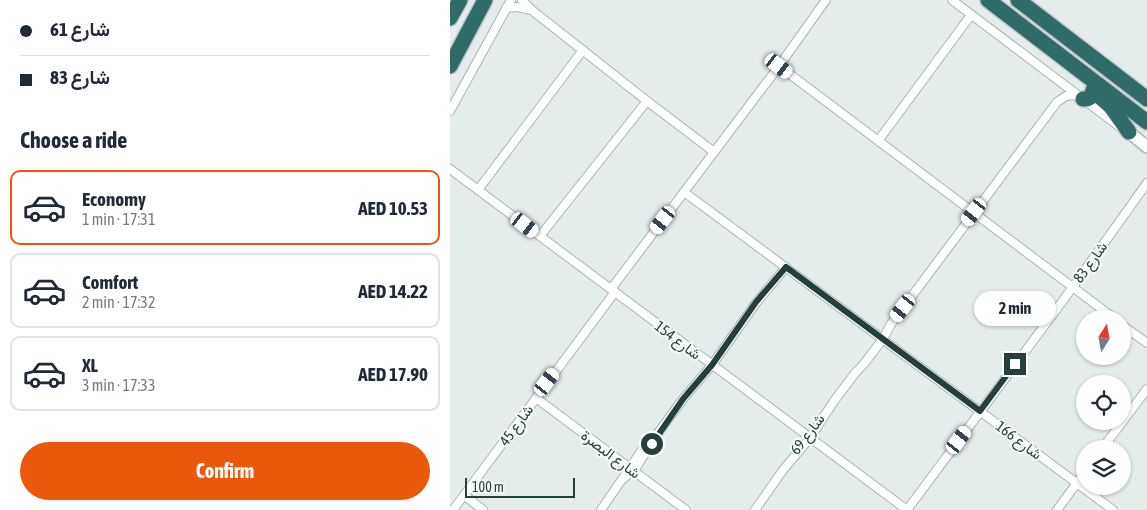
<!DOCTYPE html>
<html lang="en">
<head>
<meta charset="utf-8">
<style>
	:root { --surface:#fff; --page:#f2f2f3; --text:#1f2937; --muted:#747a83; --line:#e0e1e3; --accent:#ea580c }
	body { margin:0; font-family:"Asap Condensed",Vazirmatn,sans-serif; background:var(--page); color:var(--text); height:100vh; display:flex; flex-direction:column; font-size:19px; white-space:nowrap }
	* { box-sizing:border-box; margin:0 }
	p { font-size:16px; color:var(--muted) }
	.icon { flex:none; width:28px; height:28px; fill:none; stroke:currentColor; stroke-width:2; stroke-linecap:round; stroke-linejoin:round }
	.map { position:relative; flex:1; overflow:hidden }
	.details { display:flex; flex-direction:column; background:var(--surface); width:450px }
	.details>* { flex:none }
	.top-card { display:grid; align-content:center; height:110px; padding:0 20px; background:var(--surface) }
	.needle { width:32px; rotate:11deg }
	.controls { position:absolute; left:626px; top:310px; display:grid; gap:10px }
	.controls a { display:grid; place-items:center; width:55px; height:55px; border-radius:50%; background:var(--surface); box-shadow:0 1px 4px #0004; font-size:25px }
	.scale { position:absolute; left:15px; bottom:12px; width:110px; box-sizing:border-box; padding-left:5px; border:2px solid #243f3c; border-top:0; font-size:14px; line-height:18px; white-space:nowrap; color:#243f3c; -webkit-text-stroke:4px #f5faf8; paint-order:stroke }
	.end { position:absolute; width:22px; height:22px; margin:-11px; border:6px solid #243f3c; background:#fff; box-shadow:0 0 0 2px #fff }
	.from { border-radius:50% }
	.bubble { position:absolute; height:35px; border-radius:18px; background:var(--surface); box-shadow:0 1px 4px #0004; font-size:16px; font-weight:700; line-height:35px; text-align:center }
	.car { position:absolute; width:15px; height:30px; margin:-15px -8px; border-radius:6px; box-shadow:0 0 4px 1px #0007; background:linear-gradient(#fff 24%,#345 0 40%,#fff 0 76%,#345 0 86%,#fff 0) }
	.top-card b { display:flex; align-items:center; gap:18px; height:48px; font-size:19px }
	.top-card b+b { border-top:1px solid var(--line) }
	.top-card i { width:12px; height:12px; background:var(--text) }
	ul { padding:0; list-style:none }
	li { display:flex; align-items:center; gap:15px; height:75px; margin:0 10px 8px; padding:0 10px; border:2px solid var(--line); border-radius:10px }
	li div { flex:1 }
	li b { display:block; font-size:19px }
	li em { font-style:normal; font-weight:700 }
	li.active { border-color:var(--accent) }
	li>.icon { width:45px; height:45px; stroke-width:1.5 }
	h2 { padding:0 20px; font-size:22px; line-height:60px }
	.button { display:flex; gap:10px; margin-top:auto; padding:10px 20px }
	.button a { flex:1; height:58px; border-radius:30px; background:var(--accent); color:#fff; font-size:20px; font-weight:700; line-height:58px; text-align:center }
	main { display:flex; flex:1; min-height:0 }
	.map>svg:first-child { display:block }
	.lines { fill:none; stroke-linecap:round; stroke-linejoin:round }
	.street-casing { stroke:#a7b5b3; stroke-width:10 }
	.secondary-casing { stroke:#a3b9b5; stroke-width:14 }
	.highway-casing { stroke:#c2c9c8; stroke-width:18 }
	.street { stroke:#fff; stroke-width:8 }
	.secondary { stroke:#fff; stroke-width:11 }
	.highway { stroke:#2f6b69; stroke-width:15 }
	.route { stroke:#243f3c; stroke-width:6 }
	.labels { text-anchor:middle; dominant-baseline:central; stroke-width:4; stroke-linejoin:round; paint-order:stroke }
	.street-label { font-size:15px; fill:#243f3c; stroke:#f5faf8 }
</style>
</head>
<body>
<main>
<section class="details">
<div class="top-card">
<b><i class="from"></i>شارع 61</b>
<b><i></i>شارع 83</b>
</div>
<h2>Choose a ride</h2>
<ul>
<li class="active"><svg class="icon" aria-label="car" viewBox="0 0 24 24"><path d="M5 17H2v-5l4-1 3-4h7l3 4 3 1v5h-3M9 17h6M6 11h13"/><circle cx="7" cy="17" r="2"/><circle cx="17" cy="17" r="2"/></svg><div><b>Economy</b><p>1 min · 17:31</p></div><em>AED 10.53</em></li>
<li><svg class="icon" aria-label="car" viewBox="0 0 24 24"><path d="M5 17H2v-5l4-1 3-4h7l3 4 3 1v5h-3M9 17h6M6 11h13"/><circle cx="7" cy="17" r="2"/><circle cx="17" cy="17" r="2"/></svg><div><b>Comfort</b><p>2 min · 17:32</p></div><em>AED 14.22</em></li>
<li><svg class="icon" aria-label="car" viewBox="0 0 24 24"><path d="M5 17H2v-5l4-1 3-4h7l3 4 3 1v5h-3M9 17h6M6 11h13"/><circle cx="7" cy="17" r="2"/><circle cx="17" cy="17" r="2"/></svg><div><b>XL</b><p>3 min · 17:33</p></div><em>AED 17.90</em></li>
</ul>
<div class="button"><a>Confirm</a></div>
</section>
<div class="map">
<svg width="697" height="510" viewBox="0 0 697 510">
	<rect width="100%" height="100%" fill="#e4edeb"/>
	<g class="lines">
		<!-- street casing -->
		<g class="street-casing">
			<g id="street">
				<polyline points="72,0 83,11 197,101 264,152"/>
				<polyline points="502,0 670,127"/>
				<polyline points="56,8 67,7 81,10"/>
				<polyline points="329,66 665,319"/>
				<polyline points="0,111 61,0"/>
				<polyline points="428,141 521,15"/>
				<polyline points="0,169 457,510"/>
				<polyline points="28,190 133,50"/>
				<polyline points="234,192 663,510"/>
				<polyline points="90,236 197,101"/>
				<polyline points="161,289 329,66 376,0"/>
				<polyline points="672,325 697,343"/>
				<polyline points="86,398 236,510"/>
				<polyline points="652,449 697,389"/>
				<polyline points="173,479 187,466 208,433 233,399 262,365 306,303 336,267"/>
				<polyline points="14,495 33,510"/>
				<polyline points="3,510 165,292"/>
				<polyline points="151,510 192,450"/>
				<polyline points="305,510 333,470 360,438 384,401 406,372 413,365 433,339 441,324 607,102 616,96 626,95"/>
				<polyline points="457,510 612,302 697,183"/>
				<polyline points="607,510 635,472"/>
			</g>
		</g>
		<!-- secondary casing -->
		<g class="secondary-casing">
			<polyline id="secondary" points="679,132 697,147"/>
		</g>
		<!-- highway casing -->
		<g class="highway-casing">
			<g id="highway">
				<polyline points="538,0 697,122"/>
				<polyline points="568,0 697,99"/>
				<polyline points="0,18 10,0"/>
				<polyline points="0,66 35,0"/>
				<polyline points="648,95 661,107 679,132"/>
				<polyline points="633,99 637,99 641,97 643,90"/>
			</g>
		</g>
		<!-- street -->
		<use href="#street" class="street"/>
		<!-- secondary -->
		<use href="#secondary" class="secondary"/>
		<!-- highway -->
		<use href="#highway" class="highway"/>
	</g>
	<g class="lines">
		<!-- route -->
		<polyline class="route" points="202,444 233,399 262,365 306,302 336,267 530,411 565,364"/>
	</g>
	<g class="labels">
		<!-- street labels -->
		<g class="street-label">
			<text transform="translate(640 262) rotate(-54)">شارع 83</text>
			<text transform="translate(228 340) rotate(37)">شارع 154</text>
			<text transform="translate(66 425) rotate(-54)">شارع 45</text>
			<text transform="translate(357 434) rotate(-53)">شارع 69</text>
			<text transform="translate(569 440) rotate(37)">شارع 166</text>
			<text transform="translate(161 454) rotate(37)">شارع البصرة</text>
		</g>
	</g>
</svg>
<div class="controls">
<a><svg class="needle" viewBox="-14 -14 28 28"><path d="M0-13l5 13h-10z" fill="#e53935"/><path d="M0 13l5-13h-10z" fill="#747a83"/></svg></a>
<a><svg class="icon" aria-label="locate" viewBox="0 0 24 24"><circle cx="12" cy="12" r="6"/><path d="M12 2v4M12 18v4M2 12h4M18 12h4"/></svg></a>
<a><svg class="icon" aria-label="layers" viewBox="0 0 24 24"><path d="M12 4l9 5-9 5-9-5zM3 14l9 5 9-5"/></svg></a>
</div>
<div class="scale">100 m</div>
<i class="end from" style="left:202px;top:444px"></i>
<i class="end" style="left:565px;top:364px"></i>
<div class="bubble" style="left:524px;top:291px;width:82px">2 min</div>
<i class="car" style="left:329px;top:66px;rotate:127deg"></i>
<i class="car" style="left:524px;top:212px;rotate:217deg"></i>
<i class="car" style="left:213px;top:220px;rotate:217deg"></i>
<i class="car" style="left:75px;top:225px;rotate:127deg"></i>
<i class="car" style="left:453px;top:308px;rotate:217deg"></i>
<i class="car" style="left:97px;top:382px;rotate:37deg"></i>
<i class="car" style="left:509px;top:440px;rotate:37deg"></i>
</div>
</main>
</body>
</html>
